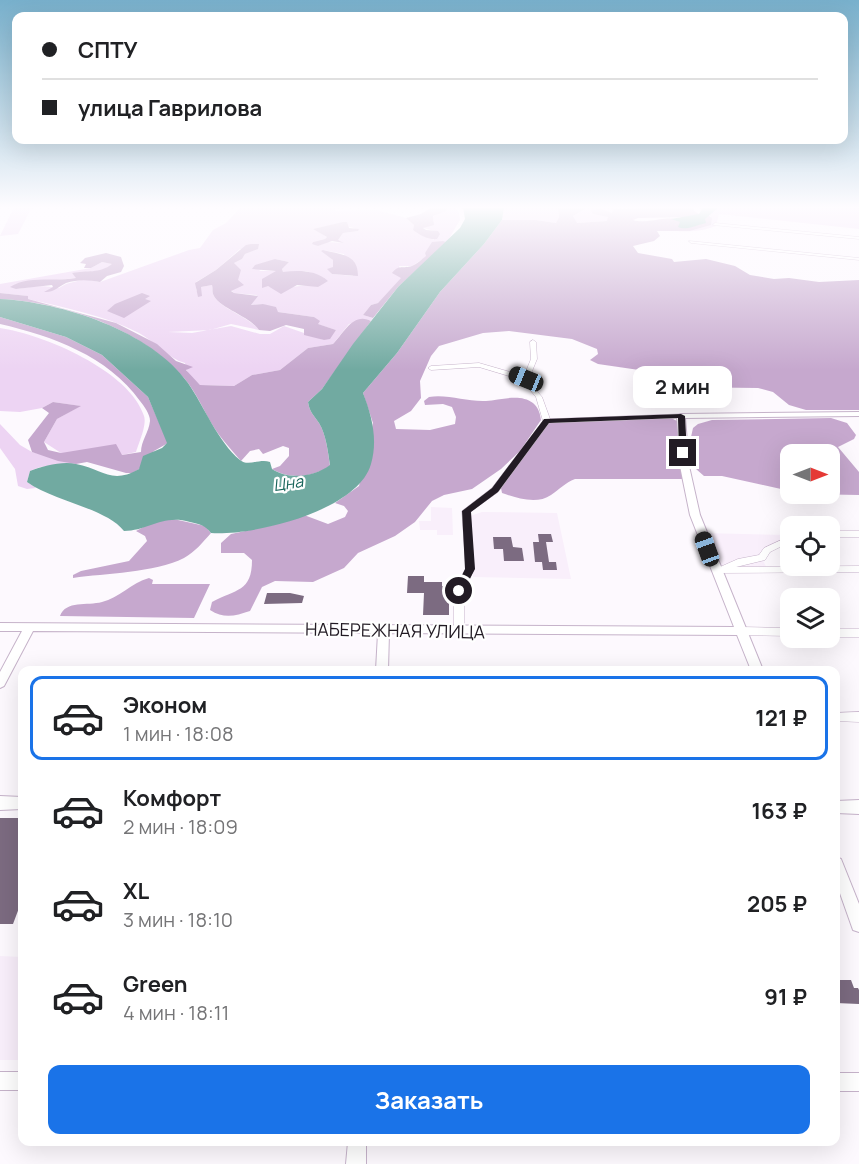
<!DOCTYPE html>
<html lang="ru">
<head>
<meta charset="utf-8">
<style>
	:root { --surface:#fff; --page:#f6f6f6; --text:#202124; --muted:#757577; --line:#e0e0e0; --accent:#1a73e8 }
	body { margin:0; font-family:Manrope,sans-serif; background:var(--page); color:var(--text); height:100vh; display:flex; flex-direction:column; font-size:22px; white-space:nowrap }
	* { box-sizing:border-box; margin:0 }
	p { font-size:20px; color:var(--muted) }
	.icon { flex:none; width:33px; height:33px; fill:none; stroke:currentColor; stroke-width:2; stroke-linecap:round; stroke-linejoin:round }
	.map { position:relative; flex:1; overflow:hidden }
	.drawer { position:absolute; left:18px; top:666px; width:822px; height:480px; display:flex; flex-direction:column; background:var(--surface); border-radius:12px; box-shadow:0 6px 24px #0002 }
	.drawer>* { flex:none }
	.banner { position:absolute; left:12px; top:12px; width:836px; height:132px; border-radius:12px; box-shadow:0 6px 24px #0002; display:grid; align-content:center; height:132px; padding:0 30px; background:var(--surface) }
	.needle { width:39px; rotate:90deg }
	.tools { position:absolute; left:780px; top:444px; display:grid; gap:12px }
	.tools a { display:grid; place-items:center; width:60px; height:60px; border-radius:12px; background:var(--surface); box-shadow:0 6px 24px #0002; font-size:30px }
	.end { position:absolute; width:27px; height:27px; margin:-14px; border:8px solid #221b24; background:#fff; box-shadow:0 0 0 3px #fff }
	.from { border-radius:50% }
	.bubble { position:absolute; height:42px; border-radius:12px; background:var(--surface); box-shadow:0 6px 24px #0002; font-size:20px; font-weight:700; line-height:42px; text-align:center }
	.car { position:absolute; width:18px; height:36px; margin:-18px -9px; border-radius:8px; box-shadow:0 0 4px 2px #0007; background:linear-gradient(#222 24%,#8ab4d8 0 40%,#222 0 76%,#8ab4d8 0 86%,#222 0) }
	.banner b { display:flex; align-items:center; gap:21px; height:57px; font-size:22px }
	.banner b+b { border-top:2px solid var(--line) }
	.banner i { width:15px; height:15px; background:var(--text) }
	ul { padding:10px 0 0; list-style:none }
	li { display:flex; align-items:center; gap:18px; height:84px; margin:0 12px 9px; padding:0 18px; border:3px solid transparent; border-radius:12px }
	li div { flex:1 }
	li b { display:block; font-size:22px }
	li em { font-style:normal; font-weight:700 }
	li.current { border-color:var(--accent) }
	li>.icon { width:54px; height:54px; stroke-width:1.5 }
	.button { display:flex; gap:12px; margin-top:auto; padding:12px 30px }
	.button a { flex:1; height:69px; border-radius:12px; background:var(--accent); color:#fff; font-size:24px; font-weight:700; line-height:69px; text-align:center }
	.map>svg:first-child { display:block }
	.built { fill:#f9effb }
	.green { fill:#edd4f3; fill-rule:evenodd }
	.forest { fill:#c6a8ce }
	.water { fill:#71aaa1 }
	.building { fill:#7c6b81 }
	.lines { fill:none; stroke-linecap:round; stroke-linejoin:round }
	.minor-casing { stroke:#c6b3ca; stroke-width:1 }
	.tertiary-casing { stroke:#c6b3ca; stroke-width:2 }
	.minor { fill:#fff; fill-rule:evenodd }
	.tertiary { fill:#fff; fill-rule:evenodd }
	.route { fill:#221b24 }
	.labels { text-anchor:middle; dominant-baseline:central; stroke-width:4.5; stroke-linejoin:round; paint-order:stroke }
	.far-water-label { font-size:16px; font-style:italic; fill:#17645a; stroke:#fff }
	.street-label { font-size:18px; fill:#221b24; stroke:#fff }
</style>
</head>
<body>
<div class="map">
<svg width="859" height="1164" viewBox="0 0 859 1164">
	<rect width="100%" height="100%" fill="#fdf9fe"/>
	<!-- built -->
	<g class="built">
		<polygon points="431,507 452,508 453,535 437,535 437,530 420,530 419,521 431,521"/>
		<polygon points="482,512 557,513 571,579 473,577 470,516"/>
		<polygon points="702,533 789,535 790,539 767,550 762,558 768,571 716,570"/>
		<polygon points="0,956 22,957 22,1060 0,1060"/>
	</g>
	<!-- green -->
	<g class="green">
		<polygon points="14,207 32,207 18,234 0,236"/>
		<path d="M241,207H357L335,209L336,211L377,210L406,218L414,225L413,230L434,240L435,231L423,228L434,221L433,217L446,208L443,207H455L459,213L460,220L447,242L443,241L429,248L425,253L427,256L412,266H399L402,278L378,303L371,305L363,315L373,318L371,321L366,319L349,324L333,344L308,348L280,370L252,375L234,386L200,385L188,374L185,363C169,359 154,341 139,333C104,315 65,308 28,299L27,296L0,293V284L91,268L102,262L113,264L102,271L72,273L77,278L15,284L16,289C36,286 41,285 59,288L66,284L85,279L100,282L189,250L200,248L213,230L226,223ZM336,224L354,228L358,231L343,233L337,241L344,243L327,242L318,246L313,242L325,239L327,237L314,229ZM240,249H257L245,254L242,259L234,263L238,280L231,290L234,293L257,295L251,305L263,304L278,312L314,317L317,324L336,330L324,340L284,326L270,334H260L231,326L192,333L168,332L210,330L231,324L259,330C250,317 218,308 213,294C212,291 213,288 212,285L201,287L196,291V282L216,270ZM323,250L344,254L353,276L332,274L328,269L333,268V260ZM275,259L289,262L282,269L283,273L306,271L324,278L318,287C301,282 284,292 268,286L277,271H259Z"/>
		<polygon points="504,207 558,207 559,217 556,223 536,220 502,220"/>
		<polygon points="588,207 630,207 614,209 612,213 603,211 593,214 609,217 607,221 576,223 573,216"/>
		<path d="M719,207H859V229L719,214L716,226C702,231 691,232 676,231H690L711,225V216L708,215Z"/>
		<path d="M0,328C43,334 130,371 144,416C147,425 139,442 136,452L122,455L61,453L44,442L57,419L80,406L53,402L42,408L20,412L0,411Z"/>
		<polygon points="0,424 20,445 32,452 76,464 40,467 30,471 27,482 36,488 27,489 18,486 15,469 0,448"/>
	</g>
	<!-- forest -->
	<g class="forest">
		<path d="M432,207L446,208V211L433,216L434,225L423,228L426,230L438,231L440,234L437,239C428,240 420,235 413,230L414,225L406,218L421,214Z"/>
		<path d="M558,207H588L573,216L577,223L607,221L608,217L593,214L591,210L602,209L612,213L614,209L694,207V211L699,214L691,217L638,218L633,220C647,225 669,214 679,221C682,223 684,226 686,228L705,223L704,219L708,215L712,218L711,225L690,231H657L660,236L654,241L633,246L638,253L672,259L674,262L706,259L735,266L750,275L774,279L789,278L819,282L859,280V410H806L789,405L773,392L758,388L678,387L646,371L598,364L590,360L598,354L597,349L572,339L509,331L483,333L439,346L431,356L420,381L421,398L411,411L394,421L396,429L430,430L455,424L456,417L452,407L443,404L425,405L424,401L429,397C448,394 467,402 486,401C501,400 520,393 533,403C539,408 540,414 541,420L520,451L501,469L472,489L444,495L432,501L415,522L395,536L358,553L344,568L313,582L275,581L262,587L250,611C235,616 224,619 210,610L212,602C236,589 252,592 252,560L244,553H221V543L231,534L273,525L304,515L328,524L345,517L348,511L344,506L335,503L359,486L373,423L363,393L397,353L440,292L484,244L502,220H536L556,223L559,217Z"/>
		<polygon points="343,222 347,222 349,228 359,229 358,231 343,233 338,240 344,243 332,241 318,246 312,244 313,242 325,239 327,237 313,229"/>
		<path d="M443,241L447,242L398,287L373,318L363,315L371,305L378,303L401,278L392,273C399,264 403,269 412,266C417,264 422,259 426,256L425,253L432,242Z"/>
		<path d="M251,244H259L258,249L245,254L242,259L234,263L241,270L238,280L244,285L231,291L234,293L258,296L251,305L263,304L276,307L278,312L314,317L320,321L318,324L336,330L330,339L324,340L304,335V329L286,325L270,331L259,330C250,316 218,308 213,294C212,291 213,288 212,285L201,287L202,296L198,297L195,283L216,270L246,245Z"/>
		<path d="M323,250C340,255 358,253 358,276L332,274L327,269L333,267V260L321,251Z"/>
		<path d="M106,253L121,257L124,266L121,272L107,276L100,282C89,280 78,279 66,283C58,287 53,293 44,292L53,287L52,285L16,289L10,287C28,275 55,282 76,278L72,273C87,270 99,274 112,264L102,262L91,268H84L86,264L80,263L85,258Z"/>
		<path d="M275,259L289,262L282,269L283,272C299,270 316,270 328,281L318,287L297,285L281,294L268,286L262,288V279L276,271L252,269L255,265Z"/>
		<path d="M0,293L28,296V299L116,323L157,344L176,361L193,367L186,370L200,385L234,386L252,375L280,370L308,348L333,344C344,333 353,312 371,321L322,389L308,402C310,413 313,414 319,423C326,434 328,452 330,466C313,477 290,480 272,469L280,466L289,456V448L283,446L263,454L259,449L250,451L241,461C232,450 222,440 215,429C204,412 197,393 184,378C142,329 64,302 0,299Z"/>
		<polygon points="142,293 150,296 145,299 151,301 124,318 107,311 115,304"/>
		<path d="M0,317L66,337L102,355L148,397L168,443L154,451L139,469L133,473H126L87,462L76,464L58,461L32,452L28,440L49,413L42,408L53,402L81,406L57,419L44,442L48,450L61,453L116,444L122,455L141,452C141,441 149,432 150,421C150,414 144,406 140,401C108,356 52,336 0,324Z"/>
		<path d="M671,418L677,421L683,479H575C565,483 560,489 551,495C537,505 516,498 502,493L501,488L549,422Z"/>
		<polygon points="831,418 847,423 856,435 854,439 838,447 859,472 859,495 805,494 830,494 830,454 790,454 790,491 722,476 704,476 696,469 691,437 693,428 698,424 712,420"/>
		<path d="M169,518L205,526L211,533C203,542 195,552 184,558C154,573 106,573 73,578V575L81,571L129,561L147,541L145,536L136,531L149,524Z"/>
		<path d="M149,578L153,580L152,584H210L194,618L60,616C66,600 87,606 102,602C119,598 131,583 149,578Z"/>
	</g>
	<!-- water -->
	<g class="water">
		<path d="M463,207H504L502,220L484,244L440,292L397,353L363,393C372,416 378,440 371,464C358,511 253,536 211,533C205,525 199,524 190,522C162,514 149,531 124,531C106,508 53,501 27,482L30,471C43,466 62,461 76,464C103,469 111,485 139,469L143,456L162,448L167,443L148,397L102,355L66,337L0,317V299C62,302 151,331 188,383C204,406 218,442 240,460C248,467 260,458 270,462L272,469C289,480 314,477 330,465C328,452 326,434 319,423C313,414 310,413 308,402L322,389L353,344L398,287L460,228L465,219Z"/>
		<path d="M703,207H719L705,219L706,223C697,225 686,231 678,227L680,222L671,219L699,214Z"/>
	</g>
	<!-- building -->
	<g class="building">
		<polygon points="538,534 551,534 553,542 546,542 549,562 556,562 557,570 543,570 542,562 535,562 533,542 539,542"/>
		<polygon points="493,537 511,537 513,547 522,548 524,561 504,561 503,549 494,549"/>
		<polygon points="408,576 424,576 424,582 442,582 442,586 449,586 449,615 423,615 424,593 407,593"/>
		<polygon points="267,593 290,593 304,596 302,603 264,604"/>
		<polygon points="0,818 22,818 22,900 13,924 0,924"/>
		<polygon points="836,980 851,980 854,988 858,988 859,990 859,1004 836,1003"/>
	</g>
	<g class="lines">
		<!-- minor casing -->
		<g class="minor-casing">
			<g id="minor">
				<polygon points="715,223 859,237 859,239 713,225"/>
				<polygon points="689,241 859,258 859,260 691,243"/>
				<polygon points="533,340 536,342 537,359 528,381 542,397 550,419 681,414 684,416 681,418 549,423 498,492 470,512 474,569 464,591 464,631 462,634 456,634 454,631 454,591 466,569 462,511 492,488 543,421 536,397 522,380 479,367 431,370 428,368 431,366 479,363 524,376 531,359 530,342"/>
				<rect x="830" y="531" width="29" height="6"/>
				<polygon points="790,536 790,542 770,552 765,560 736,567 859,566 859,572 716,573 712,570 713,568 720,567 738,559 759,555 764,548"/>
				<polygon points="741,627 790,628 790,636 741,635 738,634 736,631 738,628"/>
				<rect x="830" y="629" width="29" height="8"/>
				<polygon points="859,712 859,722 836,721 836,713"/>
			</g>
		</g>
		<!-- tertiary casing -->
		<g class="tertiary-casing">
			<g id="tertiary">
				<polygon points="859,412 859,416 685,418 689,466 700,515 763,670 751,670 737,635 389,633 388,670 376,670 378,633 33,631 4,686 0,688 0,672 22,631 0,631 0,623 734,627 690,515 680,466 677,416 681,414"/>
				<polygon points="0,796 22,797 22,809 0,810"/>
				<polygon points="859,800 859,814 836,813 836,801"/>
				<polygon points="836,857 841,859 859,904 859,932 853,930 836,882"/>
				<rect x="0" y="1072" width="22" height="18"/>
				<rect x="836" y="1073" width="23" height="18"/>
				<polygon points="348,1142 366,1142 366,1164 346,1164"/>
			</g>
		</g>
		<!-- minor -->
		<use href="#minor" class="minor"/>
		<!-- tertiary -->
		<use href="#tertiary" class="tertiary"/>
	</g>
	<!-- sky -->
	<linearGradient id="sky" x2="0" y2="1"><stop stop-color="#78b0cc"/><stop offset="0.56" stop-color="#fefcff"/><stop offset="1" stop-color="#fefcff" stop-opacity="0"/></linearGradient>
	<rect width="859" height="370" fill="url(#sky)"/>
	<!-- route -->
	<polygon class="route" points="681,414 685,416 687,453 683,455 679,453 678,418 549,423 498,492 471,512 475,569 462,594 455,594 454,591 465,569 462,511 492,488 544,419"/>
	<g class="labels">
		<!-- far-water labels -->
		<g class="far-water-label">
			<text transform="translate(288 483) rotate(-9)">Цна</text>
		</g>
		<!-- street labels -->
		<g class="street-label">
			<text transform="translate(395 630) rotate(1)">НАБЕРЕЖНАЯ УЛИЦА</text>
		</g>
	</g>
</svg>
<div class="tools">
<a><svg class="needle" viewBox="-14 -14 28 28"><path d="M0-13l5 13h-10z" fill="#e53935"/><path d="M0 13l5-13h-10z" fill="#757577"/></svg></a>
<a><svg class="icon" aria-label="locate" viewBox="0 0 24 24"><circle cx="12" cy="12" r="6"/><path d="M12 2v4M12 18v4M2 12h4M18 12h4"/></svg></a>
<a><svg class="icon" aria-label="layers" viewBox="0 0 24 24"><path d="M12 4l9 5-9 5-9-5zM3 14l9 5 9-5"/></svg></a>
</div>
<i class="end from" style="left:459px;top:591px"></i>
<i class="end" style="left:683px;top:453px"></i>
<div class="bubble" style="left:633px;top:366px;width:99px">2 мин</div>
<i class="car" style="left:526px;top:379px;rotate:292deg"></i>
<i class="car" style="left:707px;top:549px;rotate:340deg"></i>
<div class="banner">
<b><i class="from"></i>СПТУ</b>
<b><i></i>улица Гаврилова</b>
</div>
<section class="drawer">
<ul>
<li class="current"><svg class="icon" aria-label="car" viewBox="0 0 24 24"><path d="M5 17H2v-5l4-1 3-4h7l3 4 3 1v5h-3M9 17h6M6 11h13"/><circle cx="7" cy="17" r="2"/><circle cx="17" cy="17" r="2"/></svg><div><b>Эконом</b><p>1 мин · 18:08</p></div><em>121 ₽</em></li>
<li><svg class="icon" aria-label="car" viewBox="0 0 24 24"><path d="M5 17H2v-5l4-1 3-4h7l3 4 3 1v5h-3M9 17h6M6 11h13"/><circle cx="7" cy="17" r="2"/><circle cx="17" cy="17" r="2"/></svg><div><b>Комфорт</b><p>2 мин · 18:09</p></div><em>163 ₽</em></li>
<li><svg class="icon" aria-label="car" viewBox="0 0 24 24"><path d="M5 17H2v-5l4-1 3-4h7l3 4 3 1v5h-3M9 17h6M6 11h13"/><circle cx="7" cy="17" r="2"/><circle cx="17" cy="17" r="2"/></svg><div><b>XL</b><p>3 мин · 18:10</p></div><em>205 ₽</em></li>
<li><svg class="icon" aria-label="car" viewBox="0 0 24 24"><path d="M5 17H2v-5l4-1 3-4h7l3 4 3 1v5h-3M9 17h6M6 11h13"/><circle cx="7" cy="17" r="2"/><circle cx="17" cy="17" r="2"/></svg><div><b>Green</b><p>4 мин · 18:11</p></div><em>91 ₽</em></li>
</ul>
<div class="button"><a>Заказать</a></div>
</section>
</div>
</body>
</html>
